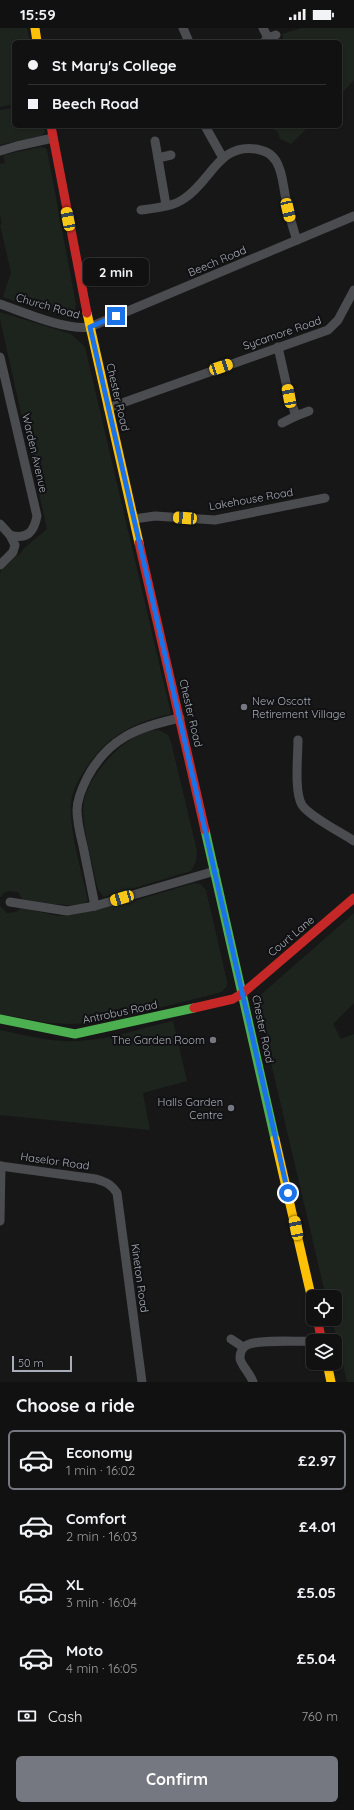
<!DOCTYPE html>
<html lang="en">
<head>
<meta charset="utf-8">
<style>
	:root { --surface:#111; --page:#1e1f1f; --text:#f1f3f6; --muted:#9c9d9f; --line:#303131; --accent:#757880 }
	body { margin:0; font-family:Quicksand,sans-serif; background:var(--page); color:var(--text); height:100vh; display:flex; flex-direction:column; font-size:15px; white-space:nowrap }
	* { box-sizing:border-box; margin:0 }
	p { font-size:13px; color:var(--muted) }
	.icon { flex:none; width:22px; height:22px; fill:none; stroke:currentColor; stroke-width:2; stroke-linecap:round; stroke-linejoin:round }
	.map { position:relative; height:1354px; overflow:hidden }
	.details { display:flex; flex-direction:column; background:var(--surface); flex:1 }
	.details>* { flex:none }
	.guide { position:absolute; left:12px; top:12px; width:330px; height:88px; border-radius:6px; box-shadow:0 1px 3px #0004,0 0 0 1px var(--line); display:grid; align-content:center; height:88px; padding:0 16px; background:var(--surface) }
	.tools { position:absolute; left:306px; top:1262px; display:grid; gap:8px }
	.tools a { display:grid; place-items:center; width:36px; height:36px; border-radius:6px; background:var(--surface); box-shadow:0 1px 3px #0004,0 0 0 1px var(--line); font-size:20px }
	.scale { position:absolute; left:12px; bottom:10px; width:60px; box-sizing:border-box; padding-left:4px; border:2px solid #a8adb8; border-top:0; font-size:11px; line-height:14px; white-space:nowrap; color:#a8adb8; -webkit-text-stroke:3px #111113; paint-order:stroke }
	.end { position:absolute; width:18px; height:18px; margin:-9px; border:5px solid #1a73e8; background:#fff; box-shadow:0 0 0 2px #fff }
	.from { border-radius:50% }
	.bubble { position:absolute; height:28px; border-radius:6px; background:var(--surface); box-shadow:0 1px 3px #0004,0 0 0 1px var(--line); font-size:13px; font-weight:800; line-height:28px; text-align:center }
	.car { position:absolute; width:12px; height:24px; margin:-12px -6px; border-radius:5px; box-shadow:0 0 3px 1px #0007; background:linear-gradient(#f5c518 24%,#345 0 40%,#f5c518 0 76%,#345 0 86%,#f5c518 0) }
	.guide b { display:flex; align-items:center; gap:14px; height:38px; font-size:15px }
	.guide b+b { border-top:1px solid var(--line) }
	.guide i { width:10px; height:10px; background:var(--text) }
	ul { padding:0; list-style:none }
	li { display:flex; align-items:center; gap:12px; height:60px; margin:0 8px 6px; padding:0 8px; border:2px solid transparent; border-radius:6px }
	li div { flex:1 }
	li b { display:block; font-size:15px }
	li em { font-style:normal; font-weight:800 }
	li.selected { border-color:var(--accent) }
	li>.icon { width:36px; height:36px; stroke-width:1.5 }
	h2 { padding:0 16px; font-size:18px; line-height:48px }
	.pay { display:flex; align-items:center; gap:10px; height:44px; padding:0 16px; font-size:15px }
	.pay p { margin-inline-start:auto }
	.action { display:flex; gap:8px; margin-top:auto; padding:8px 16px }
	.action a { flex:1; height:46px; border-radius:6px; background:var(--accent); color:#fff; font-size:16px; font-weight:800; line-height:46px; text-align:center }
	.status { display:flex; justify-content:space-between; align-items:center; height:28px; padding:0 20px; background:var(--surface); direction:ltr }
	.status svg { height:11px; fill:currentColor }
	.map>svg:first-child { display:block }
	.green { fill:#1d241e }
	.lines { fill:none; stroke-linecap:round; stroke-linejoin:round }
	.street { stroke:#4b4c50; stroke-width:9 }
	.fast { stroke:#4caf50; stroke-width:9 }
	.slow { stroke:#ffc107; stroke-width:9 }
	.jam { stroke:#c62828; stroke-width:9 }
	.route { stroke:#1a73e8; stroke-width:5 }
	.poi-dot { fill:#757880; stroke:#111113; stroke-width:1.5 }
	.labels { text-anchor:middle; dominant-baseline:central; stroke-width:4; stroke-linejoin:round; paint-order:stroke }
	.street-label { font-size:11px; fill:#a8adb8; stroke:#111113 }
	.poi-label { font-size:11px; fill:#a8adb8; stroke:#111113; text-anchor:end }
</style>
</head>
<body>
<div class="status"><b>15:59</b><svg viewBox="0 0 49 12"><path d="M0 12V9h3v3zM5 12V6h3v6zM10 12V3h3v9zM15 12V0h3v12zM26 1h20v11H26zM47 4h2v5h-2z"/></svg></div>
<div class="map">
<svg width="354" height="1354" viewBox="0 0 354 1354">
	<rect width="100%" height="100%" fill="#171717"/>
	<!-- green -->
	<g class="green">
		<polygon points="0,0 27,0 30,14 14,14 14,76 0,79"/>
		<polygon points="301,0 354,0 354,52 340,67 340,14 275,14 280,13 283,10 282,6"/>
		<polygon points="14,80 14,98 44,98 45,104 41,108 0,117 0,82"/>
		<polygon points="271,98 309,98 291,116 280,111 278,104 272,101"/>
		<polygon points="41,119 46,120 47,122 76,276 74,285 68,290 3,269 11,244 0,197 2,196 0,187 0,136 5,135 3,127"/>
		<path d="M0,284L71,306L85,319L171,686C134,694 108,707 86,740C79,750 72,763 71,776C69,802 82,845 88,872C81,883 35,873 22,871L19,865C12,862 4,862 0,870V546L3,538L11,531L20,526L23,521L47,501L0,291Z"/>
		<path d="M159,702L168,707L171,714L197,823L196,833L191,843L104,869L98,861C93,839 80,793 84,773C88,754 102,737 115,724C126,713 143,702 159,702Z"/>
		<polygon points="194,855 200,856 206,862 227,953 227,958 222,964 119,990 92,995 71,996 50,995 0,986 0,878 7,885 16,884 21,880 59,888 73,887 134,873"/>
		<polygon points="354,885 354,975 333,996 341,1011 354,1006 354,1354 347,1354 332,1291 335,1291 335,1269 326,1269 256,971"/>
		<path d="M173,993L187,1053L143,1065L150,1102L0,1087V1002C25,1007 54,1015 79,1013C112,1011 141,1000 173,993Z"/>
	</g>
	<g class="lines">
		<!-- street -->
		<g class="street">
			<polyline points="183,0 189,14"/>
			<polyline points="263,0 268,10"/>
			<polyline points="264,14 268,10 276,7"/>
			<polyline points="205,98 223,130"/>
			<polyline points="155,113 166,177"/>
			<polyline points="0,123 17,118 53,110"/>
			<polyline points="158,130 171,127"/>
			<path d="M141,182C156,180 173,179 185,170C211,153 219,115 256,121C265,123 271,125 276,133C283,144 283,159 286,171C289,185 292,199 297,212"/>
			<path d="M0,276C23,284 67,303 90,299L354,188"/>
			<polyline points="278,319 289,368 296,388 309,383"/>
			<path d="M0,329L37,488C34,504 27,512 10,507"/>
			<polyline points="108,380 328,302 338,292 354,262"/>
			<polyline points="282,395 296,388"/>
			<polyline points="134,491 155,488 215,492 325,470"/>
			<polyline points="0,496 10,507 15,517 13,524 0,537"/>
			<path d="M180,690C138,699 108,710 87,750C82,760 77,771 77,782C77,794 80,806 83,818C87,838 91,858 95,878L215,843"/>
			<path d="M298,712C298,728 294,764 302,777C309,788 342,805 354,813"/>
			<polyline points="10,874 67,883 95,878"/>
			<path d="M0,1138L96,1151C106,1154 111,1156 117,1165L142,1354"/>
			<polyline points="0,1193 1,1138"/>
			<polyline points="231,1311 243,1319"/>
			<path d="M253,1354C250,1345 240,1336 240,1330C240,1324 243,1319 247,1317C258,1311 299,1314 313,1313"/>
		</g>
		<!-- fast -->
		<g class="fast">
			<polyline points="205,802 275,1111"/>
			<polyline points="0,991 75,1006 194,980"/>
		</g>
		<!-- slow -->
		<g class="slow">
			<polyline points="35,0 37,14"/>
			<polyline points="87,285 139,515"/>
			<polyline points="275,1111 313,1276"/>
			<polyline points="327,1335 331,1354"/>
		</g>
		<!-- jam -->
		<g class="jam">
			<polyline points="51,98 87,285"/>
			<polyline points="139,515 205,802"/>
			<polyline points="194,980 233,971 243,965 354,870"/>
			<polyline points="317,1291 322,1313"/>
		</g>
	</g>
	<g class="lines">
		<!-- route -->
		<polyline class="route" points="116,288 90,299 288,1165"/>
	</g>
	<!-- markers -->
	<g class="poi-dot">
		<circle cx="244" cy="679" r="4"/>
		<circle cx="213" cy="1012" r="4"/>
		<circle cx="231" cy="1080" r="4"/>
	</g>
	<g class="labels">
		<!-- street labels -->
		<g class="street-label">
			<text transform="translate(217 233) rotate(-23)">Beech Road</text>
			<text transform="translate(48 278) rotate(16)">Church Road</text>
			<text transform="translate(282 305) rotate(-19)">Sycamore Road</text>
			<text transform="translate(118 369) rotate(77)">Chester Road</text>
			<text transform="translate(35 425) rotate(77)">Warden Avenue</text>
			<text transform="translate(251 471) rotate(-10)">Lakehouse Road</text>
			<text transform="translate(191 685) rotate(77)">Chester Road</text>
			<text transform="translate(291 908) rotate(-40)">Court Lane</text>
			<text transform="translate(120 984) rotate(-12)">Antrobus Road</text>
			<text transform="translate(263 1001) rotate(78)">Chester Road</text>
			<text transform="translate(55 1133) rotate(8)">Haselor Road</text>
			<text transform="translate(140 1250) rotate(82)">Kineton Road</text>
		</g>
		<!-- poi labels -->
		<g class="poi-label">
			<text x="252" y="673" text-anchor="start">New Oscott<tspan x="252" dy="13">Retirement Village</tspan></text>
			<text x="205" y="1012">The Garden Room</text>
			<text x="223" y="1074">Halls Garden<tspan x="223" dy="13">Centre</tspan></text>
		</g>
	</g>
</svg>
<div class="tools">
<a><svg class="icon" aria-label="locate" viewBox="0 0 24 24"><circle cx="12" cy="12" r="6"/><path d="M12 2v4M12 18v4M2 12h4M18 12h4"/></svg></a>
<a><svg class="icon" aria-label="layers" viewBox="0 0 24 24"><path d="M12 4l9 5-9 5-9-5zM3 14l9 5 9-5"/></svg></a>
</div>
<div class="scale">50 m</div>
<i class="end from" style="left:288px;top:1165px"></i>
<i class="end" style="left:116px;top:288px"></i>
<div class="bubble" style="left:83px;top:230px;width:66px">2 min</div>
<i class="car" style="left:288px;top:182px;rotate:167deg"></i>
<i class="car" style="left:68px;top:191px;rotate:349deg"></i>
<i class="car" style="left:221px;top:339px;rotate:71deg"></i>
<i class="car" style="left:289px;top:368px;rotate:349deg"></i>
<i class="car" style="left:185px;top:490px;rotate:274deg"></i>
<i class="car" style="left:122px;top:870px;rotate:254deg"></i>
<i class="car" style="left:296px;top:1200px;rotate:349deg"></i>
<div class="guide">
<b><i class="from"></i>St Mary's College</b>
<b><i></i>Beech Road</b>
</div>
</div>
<section class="details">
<h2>Choose a ride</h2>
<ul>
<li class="selected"><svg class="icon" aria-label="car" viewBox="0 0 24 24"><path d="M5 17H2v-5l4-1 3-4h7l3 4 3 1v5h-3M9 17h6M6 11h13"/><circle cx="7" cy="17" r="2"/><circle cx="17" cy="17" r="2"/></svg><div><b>Economy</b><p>1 min · 16:02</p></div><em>£2.97</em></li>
<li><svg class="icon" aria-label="car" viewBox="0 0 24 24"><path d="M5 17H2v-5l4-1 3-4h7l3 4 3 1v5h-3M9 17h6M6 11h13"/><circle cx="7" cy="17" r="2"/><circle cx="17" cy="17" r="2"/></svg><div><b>Comfort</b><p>2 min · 16:03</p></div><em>£4.01</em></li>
<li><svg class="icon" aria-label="car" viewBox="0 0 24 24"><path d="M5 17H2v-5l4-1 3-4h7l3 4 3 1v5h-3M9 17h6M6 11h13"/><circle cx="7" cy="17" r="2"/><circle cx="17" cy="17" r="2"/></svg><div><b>XL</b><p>3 min · 16:04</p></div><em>£5.05</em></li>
<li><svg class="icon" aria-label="car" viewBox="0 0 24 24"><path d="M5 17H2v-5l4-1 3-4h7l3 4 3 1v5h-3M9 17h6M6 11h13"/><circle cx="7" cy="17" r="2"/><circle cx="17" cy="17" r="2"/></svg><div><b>Moto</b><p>4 min · 16:05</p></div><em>£5.04</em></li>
</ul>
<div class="pay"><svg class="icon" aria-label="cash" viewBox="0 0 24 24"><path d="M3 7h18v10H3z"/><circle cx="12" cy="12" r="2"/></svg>Cash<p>760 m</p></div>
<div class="action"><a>Confirm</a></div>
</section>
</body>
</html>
